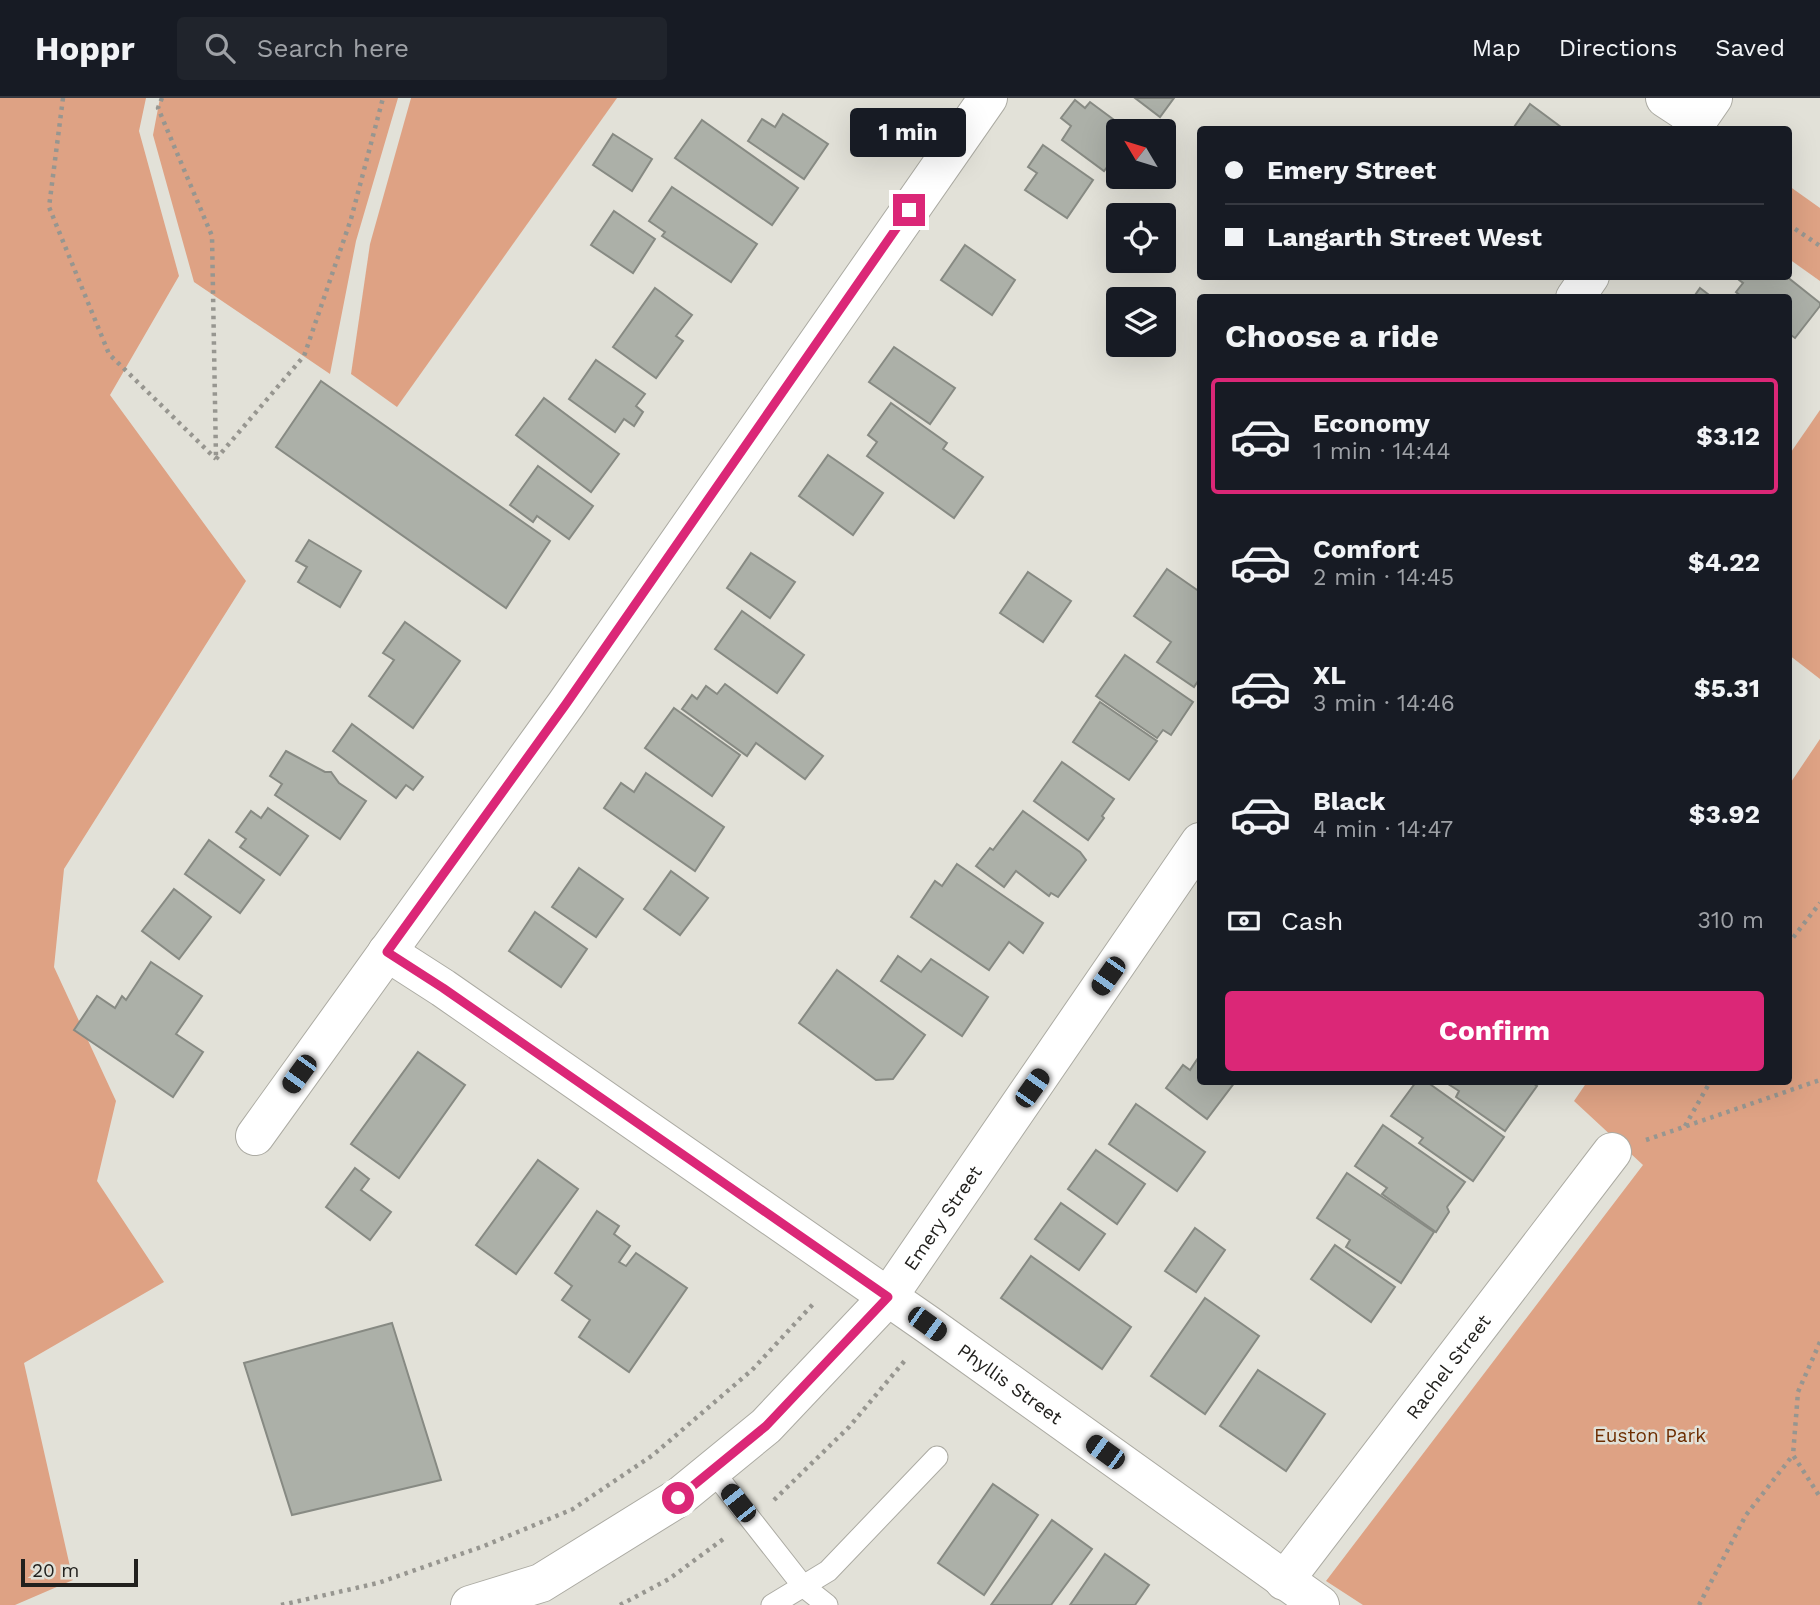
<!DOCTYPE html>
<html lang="en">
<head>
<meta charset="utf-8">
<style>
	:root { --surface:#171b24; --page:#20242c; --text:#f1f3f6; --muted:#9ea1a6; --line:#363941; --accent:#db2777 }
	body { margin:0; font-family:"Work Sans",sans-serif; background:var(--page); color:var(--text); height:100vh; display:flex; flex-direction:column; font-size:26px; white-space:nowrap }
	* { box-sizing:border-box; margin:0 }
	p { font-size:23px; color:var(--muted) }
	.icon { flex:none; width:38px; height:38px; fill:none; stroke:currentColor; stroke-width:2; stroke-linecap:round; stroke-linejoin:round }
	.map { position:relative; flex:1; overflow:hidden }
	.details { position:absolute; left:1197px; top:196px; width:595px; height:791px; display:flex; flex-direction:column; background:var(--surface); border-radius:7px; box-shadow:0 7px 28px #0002 }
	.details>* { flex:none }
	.hud { position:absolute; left:1197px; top:28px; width:595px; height:154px; border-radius:7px; box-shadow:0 7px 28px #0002; display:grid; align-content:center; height:154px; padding:0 28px; background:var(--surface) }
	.needle { width:46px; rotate:308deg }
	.controls { position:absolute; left:1106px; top:21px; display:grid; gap:14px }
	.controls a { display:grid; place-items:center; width:70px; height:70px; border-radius:7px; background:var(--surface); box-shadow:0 7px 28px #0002; font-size:35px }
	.scale { position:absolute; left:21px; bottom:18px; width:117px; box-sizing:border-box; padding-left:7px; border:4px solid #22211e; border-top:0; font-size:19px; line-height:24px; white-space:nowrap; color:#22211e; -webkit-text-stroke:5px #e2e1d8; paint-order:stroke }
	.end { position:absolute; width:32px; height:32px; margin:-16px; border:9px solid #db2777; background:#fff; box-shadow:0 0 0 4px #fff }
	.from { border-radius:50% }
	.bubble { position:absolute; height:49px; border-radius:7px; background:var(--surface); box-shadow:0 7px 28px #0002; font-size:23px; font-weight:700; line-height:49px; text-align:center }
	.car { position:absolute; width:21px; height:42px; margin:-21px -10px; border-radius:9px; box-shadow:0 0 5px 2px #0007; background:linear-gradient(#222 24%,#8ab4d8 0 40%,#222 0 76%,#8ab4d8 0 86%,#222 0) }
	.hud b { display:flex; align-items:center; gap:24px; height:66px; font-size:26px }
	.hud b+b { border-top:2px solid var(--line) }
	.hud i { width:18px; height:18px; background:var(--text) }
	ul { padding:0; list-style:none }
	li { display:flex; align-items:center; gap:21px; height:116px; margin:0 14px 10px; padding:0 14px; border:4px solid transparent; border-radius:7px }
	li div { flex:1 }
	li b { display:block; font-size:26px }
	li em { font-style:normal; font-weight:700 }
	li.selected { border-color:var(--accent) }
	li>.icon { width:63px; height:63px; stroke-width:1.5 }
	h2 { padding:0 28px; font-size:32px; line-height:84px }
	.pay { display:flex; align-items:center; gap:18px; height:77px; padding:0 28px; font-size:26px }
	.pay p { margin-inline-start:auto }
	.action { display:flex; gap:14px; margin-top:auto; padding:14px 28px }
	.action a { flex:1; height:80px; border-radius:7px; background:var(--accent); color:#fff; font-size:28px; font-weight:700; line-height:80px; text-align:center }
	header { display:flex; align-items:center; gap:42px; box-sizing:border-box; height:98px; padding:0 35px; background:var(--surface); border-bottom:2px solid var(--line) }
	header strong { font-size:33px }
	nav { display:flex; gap:38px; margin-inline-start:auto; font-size:24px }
	.search { width:490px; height:63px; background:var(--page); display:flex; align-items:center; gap:18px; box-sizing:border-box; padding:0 24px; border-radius:7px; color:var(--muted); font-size:26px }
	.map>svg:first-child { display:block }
	.green { fill:#dea284 }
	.building { fill:#acb0a8; stroke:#878a83; stroke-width:2 }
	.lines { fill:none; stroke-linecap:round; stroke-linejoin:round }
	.lane-casing { stroke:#acaba3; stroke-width:23 }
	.street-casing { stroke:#acaba3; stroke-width:40 }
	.secondary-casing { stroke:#acaba3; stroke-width:40 }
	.path { stroke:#979690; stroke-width:4.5; stroke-dasharray:3.5 5; stroke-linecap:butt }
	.lane { stroke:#fff; stroke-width:21 }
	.street { stroke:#fff; stroke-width:38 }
	.secondary { stroke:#fff; stroke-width:38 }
	.route { stroke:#db2777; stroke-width:9 }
	.labels { text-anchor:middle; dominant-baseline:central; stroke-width:5; stroke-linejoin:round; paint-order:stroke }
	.street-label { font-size:19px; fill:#22211e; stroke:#e2e1d8 }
	.park-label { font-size:19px; fill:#6d2d00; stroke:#e2e1d8 }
</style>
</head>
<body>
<header>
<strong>Hoppr</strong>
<div class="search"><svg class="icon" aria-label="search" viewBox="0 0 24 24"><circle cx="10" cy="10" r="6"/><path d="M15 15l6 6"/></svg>Search here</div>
<nav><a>Map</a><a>Directions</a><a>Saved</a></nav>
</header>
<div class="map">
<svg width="1820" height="1507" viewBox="0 0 1820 1507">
	<rect width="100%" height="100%" fill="#e2e1d8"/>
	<!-- green -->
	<g class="green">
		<polygon points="0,0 146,0 139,33 179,178 110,297 246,483 64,771 54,869 116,1003 97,1083 164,1184 24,1265 73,1482 15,1507 0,1507"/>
		<polygon points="160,0 398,0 356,143 330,276 194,184 153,37"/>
		<polygon points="411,0 617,0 397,309 351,276 370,146"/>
		<polygon points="1789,88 1820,110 1820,183 1789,161"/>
		<polygon points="1820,312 1820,581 1789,557 1789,357"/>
		<polygon points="1820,641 1820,1507 1363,1507 1326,1483 1643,1067 1574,1003 1587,984 1788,984 1789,687"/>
	</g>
	<!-- building -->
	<g class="building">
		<polygon points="1135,0 1174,0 1160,19"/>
		<polygon points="1075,2 1085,10 1090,4 1129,33 1118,33 1118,55 1104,73 1062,42 1071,28 1061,20"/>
		<polygon points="1530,6 1565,32 1512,32"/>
		<polygon points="783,16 828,46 804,81 748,43 762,21 775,29"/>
		<polygon points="702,22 798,90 772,127 675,60"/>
		<polygon points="613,36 652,61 632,93 593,67"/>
		<polygon points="1043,47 1093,82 1067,120 1025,92 1037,75 1028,69"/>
		<polygon points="672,89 757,146 731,184 662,138 665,134 649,123"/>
		<polygon points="614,113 655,141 633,175 591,147"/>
		<polygon points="965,147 1015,182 992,217 941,182"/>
		<polygon points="1734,178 1786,178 1820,205 1820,208 1795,240 1788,235 1788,200 1743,200 1736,194 1743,185"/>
		<polygon points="655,190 692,217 676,238 683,243 656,280 613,249"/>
		<polygon points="1700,190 1713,200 1693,200"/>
		<polygon points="894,249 955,290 930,326 869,284"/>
		<polygon points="596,262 645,296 636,308 643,314 634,328 624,321 615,334 569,301"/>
		<polygon points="321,283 550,443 506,510 276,349"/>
		<polygon points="544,300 619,356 591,394 516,337"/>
		<polygon points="891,305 947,345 943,351 983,379 954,420 867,358 877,344 868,337"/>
		<polygon points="828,357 883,395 853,437 799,398"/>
		<polygon points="538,368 593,408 569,441 537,418 533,424 510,407"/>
		<polygon points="309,442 361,473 340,509 298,484 307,469 296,463"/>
		<polygon points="751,455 795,484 770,520 727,490"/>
		<polygon points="1167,471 1200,494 1200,580 1194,589 1157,564 1171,544 1134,518"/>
		<polygon points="1028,474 1071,503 1043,544 1000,515"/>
		<polygon points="742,513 804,557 777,595 715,551"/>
		<polygon points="405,524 460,563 413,630 369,598 394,562 383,555"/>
		<polygon points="1125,557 1193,604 1171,637 1163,632 1157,640 1096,598"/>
		<polygon points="725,586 823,658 805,681 756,645 747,658 682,611 692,597 697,601 706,588 717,596"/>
		<polygon points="1100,604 1157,643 1129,682 1073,644"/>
		<polygon points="674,610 740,657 712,698 645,650"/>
		<polygon points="352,626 423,679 413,692 406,687 396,700 333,653"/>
		<polygon points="286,653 325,674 331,674 339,685 366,703 340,741 275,697 282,686 270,678"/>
		<polygon points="1062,664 1114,701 1102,718 1104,720 1088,742 1034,703"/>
		<polygon points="646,675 724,729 695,773 604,710 621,685 634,694"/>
		<polygon points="268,710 308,738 280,777 240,749 246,741 236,734 251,713 261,720"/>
		<polygon points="1023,713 1080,754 1086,762 1058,799 1051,795 1049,798 1016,773 1004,789 976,768 990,750 993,752"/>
		<polygon points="209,742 264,782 240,815 185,776"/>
		<polygon points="957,766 1043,825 1023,855 1009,844 989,872 911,819 935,783 942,788"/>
		<polygon points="579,770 623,801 596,839 552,809"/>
		<polygon points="671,773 708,800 680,837 644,811"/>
		<polygon points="174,791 211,819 179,861 142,833"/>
		<polygon points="535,814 587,851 561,889 509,853"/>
		<polygon points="898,858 921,874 931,861 988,899 962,938 881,883"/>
		<polygon points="151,864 202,898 176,936 203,954 173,999 74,932 97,898 115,910 122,898 126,902"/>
		<polygon points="837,872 925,937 893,981 876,982 799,925"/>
		<polygon points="418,954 465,987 399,1080 351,1046"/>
		<polygon points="1200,957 1200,984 1235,984 1207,1021 1166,990 1183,967 1190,972"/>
		<polygon points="1416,984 1427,984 1504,1039 1473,1083 1419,1045 1423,1040 1391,1018"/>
		<polygon points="1445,984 1531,984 1537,988 1505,1033 1456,999 1459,993"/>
		<polygon points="1136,1006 1205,1054 1177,1093 1109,1046"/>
		<polygon points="1383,1027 1465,1084 1447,1109 1449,1114 1436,1134 1382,1096 1387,1090 1355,1068"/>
		<polygon points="1096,1052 1145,1086 1117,1126 1068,1091"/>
		<polygon points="538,1062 578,1091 516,1176 476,1147"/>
		<polygon points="355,1070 369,1081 361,1092 391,1114 370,1142 326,1109"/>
		<polygon points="1347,1075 1434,1134 1401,1185 1346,1149 1350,1142 1317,1120"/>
		<polygon points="1061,1105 1105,1136 1079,1172 1035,1141"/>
		<polygon points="597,1113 619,1128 614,1136 630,1148 619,1164 626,1168 636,1155 687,1190 629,1274 579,1239 590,1222 562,1202 572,1188 555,1175"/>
		<polygon points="1195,1130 1225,1152 1196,1194 1165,1173"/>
		<polygon points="1335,1147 1395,1189 1371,1224 1311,1181"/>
		<polygon points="1031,1158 1131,1229 1102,1271 1001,1200"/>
		<polygon points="1205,1200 1259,1238 1205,1316 1151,1278"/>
		<polygon points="392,1225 441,1382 292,1417 244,1265"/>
		<polygon points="1258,1272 1325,1316 1286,1373 1220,1328"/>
		<polygon points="993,1386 1038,1417 984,1497 938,1465"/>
		<polygon points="1052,1422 1092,1451 1051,1507 991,1507"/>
		<polygon points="1105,1456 1149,1487 1135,1507 1070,1507"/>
	</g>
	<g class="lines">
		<!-- lane casing -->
		<g class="lane-casing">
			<g id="lane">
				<polyline points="712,1372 803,1488 827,1507"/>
				<polyline points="772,1507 828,1473 937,1359"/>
			</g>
		</g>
		<!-- street casing -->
		<g class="street-casing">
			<g id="street">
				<polyline points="1665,0 1697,21"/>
				<path id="s1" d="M387,854L443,890L927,1226L1320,1507"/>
				<polyline points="255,1038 566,606 988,0"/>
				<path id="s2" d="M1284,1483L1612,1054"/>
			</g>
		</g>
		<!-- secondary casing -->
		<g class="secondary-casing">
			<g id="secondary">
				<polyline points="1691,32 1713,0"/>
				<polyline points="1575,200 1590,178"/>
				<path id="s3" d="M470,1507L541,1485L678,1400L766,1328L888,1199L1200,744"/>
			</g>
		</g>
		<!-- path -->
		<g class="path">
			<polyline points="63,0 49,109 109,256 216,361"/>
			<polyline points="162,0 158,10 212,138 216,360"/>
			<polyline points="1788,126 1820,148"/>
			<polyline points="216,361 304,258 351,121 383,0"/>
			<polyline points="1788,846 1820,805"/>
			<polyline points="1685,1028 1710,984"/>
			<polyline points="1646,1042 1820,982"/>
			<polyline points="1820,1244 1798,1294 1793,1357 1820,1399"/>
			<polyline points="774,1402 849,1329 907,1260"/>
			<polyline points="281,1507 378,1485 484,1448 573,1411 653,1357 752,1272 815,1204"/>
			<polyline points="620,1507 669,1481 726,1439"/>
			<polyline points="1699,1507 1746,1417 1793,1357"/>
		</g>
		<!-- lane -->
		<use href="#lane" class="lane"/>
		<!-- street -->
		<use href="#street" class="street"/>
		<!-- secondary -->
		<use href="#secondary" class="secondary"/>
	</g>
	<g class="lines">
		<!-- route -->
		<polyline class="route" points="678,1400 766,1328 888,1199 443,890 387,854 566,606 909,112"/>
	</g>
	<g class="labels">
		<!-- street labels -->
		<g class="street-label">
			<text stroke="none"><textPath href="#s3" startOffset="623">Emery Street</textPath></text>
			<text stroke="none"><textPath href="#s2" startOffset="270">Rachel Street</textPath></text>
			<text stroke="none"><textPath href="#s1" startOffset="758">Phyllis Street</textPath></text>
		</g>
		<!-- park labels -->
		<g class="park-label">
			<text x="1650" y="1337">Euston Park</text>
		</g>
	</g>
</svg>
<div class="controls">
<a><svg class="needle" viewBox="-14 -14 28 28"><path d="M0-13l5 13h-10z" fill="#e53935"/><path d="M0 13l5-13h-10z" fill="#9ea1a6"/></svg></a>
<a><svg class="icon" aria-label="locate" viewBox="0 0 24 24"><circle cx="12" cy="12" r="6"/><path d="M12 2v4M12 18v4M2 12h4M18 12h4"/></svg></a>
<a><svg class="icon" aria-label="layers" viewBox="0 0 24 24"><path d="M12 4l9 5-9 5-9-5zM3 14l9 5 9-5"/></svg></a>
</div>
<div class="scale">20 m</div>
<i class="end from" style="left:678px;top:1400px"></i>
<i class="end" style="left:909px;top:112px"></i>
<div class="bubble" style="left:850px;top:10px;width:116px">1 min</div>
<i class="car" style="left:1108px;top:878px;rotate:215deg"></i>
<i class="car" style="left:299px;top:976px;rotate:216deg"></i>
<i class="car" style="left:1032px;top:990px;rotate:35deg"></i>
<i class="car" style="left:927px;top:1226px;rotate:126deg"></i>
<i class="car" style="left:1105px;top:1354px;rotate:306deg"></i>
<i class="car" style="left:738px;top:1405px;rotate:322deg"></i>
<div class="hud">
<b><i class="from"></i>Emery Street</b>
<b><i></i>Langarth Street West</b>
</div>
<section class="details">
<h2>Choose a ride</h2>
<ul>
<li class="selected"><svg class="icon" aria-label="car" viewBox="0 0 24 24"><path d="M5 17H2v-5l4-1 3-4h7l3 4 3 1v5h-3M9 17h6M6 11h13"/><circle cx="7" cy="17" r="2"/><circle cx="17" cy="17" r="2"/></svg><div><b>Economy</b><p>1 min · 14:44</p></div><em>$3.12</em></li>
<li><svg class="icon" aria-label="car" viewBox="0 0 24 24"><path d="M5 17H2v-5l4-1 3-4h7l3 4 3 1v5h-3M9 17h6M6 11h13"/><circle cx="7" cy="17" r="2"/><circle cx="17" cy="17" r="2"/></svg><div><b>Comfort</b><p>2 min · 14:45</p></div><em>$4.22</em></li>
<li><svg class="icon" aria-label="car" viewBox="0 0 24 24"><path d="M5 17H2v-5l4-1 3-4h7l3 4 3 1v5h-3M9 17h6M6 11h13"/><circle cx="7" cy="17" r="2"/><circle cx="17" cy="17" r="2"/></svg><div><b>XL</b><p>3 min · 14:46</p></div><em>$5.31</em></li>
<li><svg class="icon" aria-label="car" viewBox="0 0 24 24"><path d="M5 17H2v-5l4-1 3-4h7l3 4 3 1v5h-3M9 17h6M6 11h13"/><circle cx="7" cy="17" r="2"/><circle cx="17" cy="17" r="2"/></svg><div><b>Black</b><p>4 min · 14:47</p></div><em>$3.92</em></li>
</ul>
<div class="pay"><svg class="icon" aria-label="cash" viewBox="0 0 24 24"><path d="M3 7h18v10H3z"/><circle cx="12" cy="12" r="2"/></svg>Cash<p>310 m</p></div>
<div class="action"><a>Confirm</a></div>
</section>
</div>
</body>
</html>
